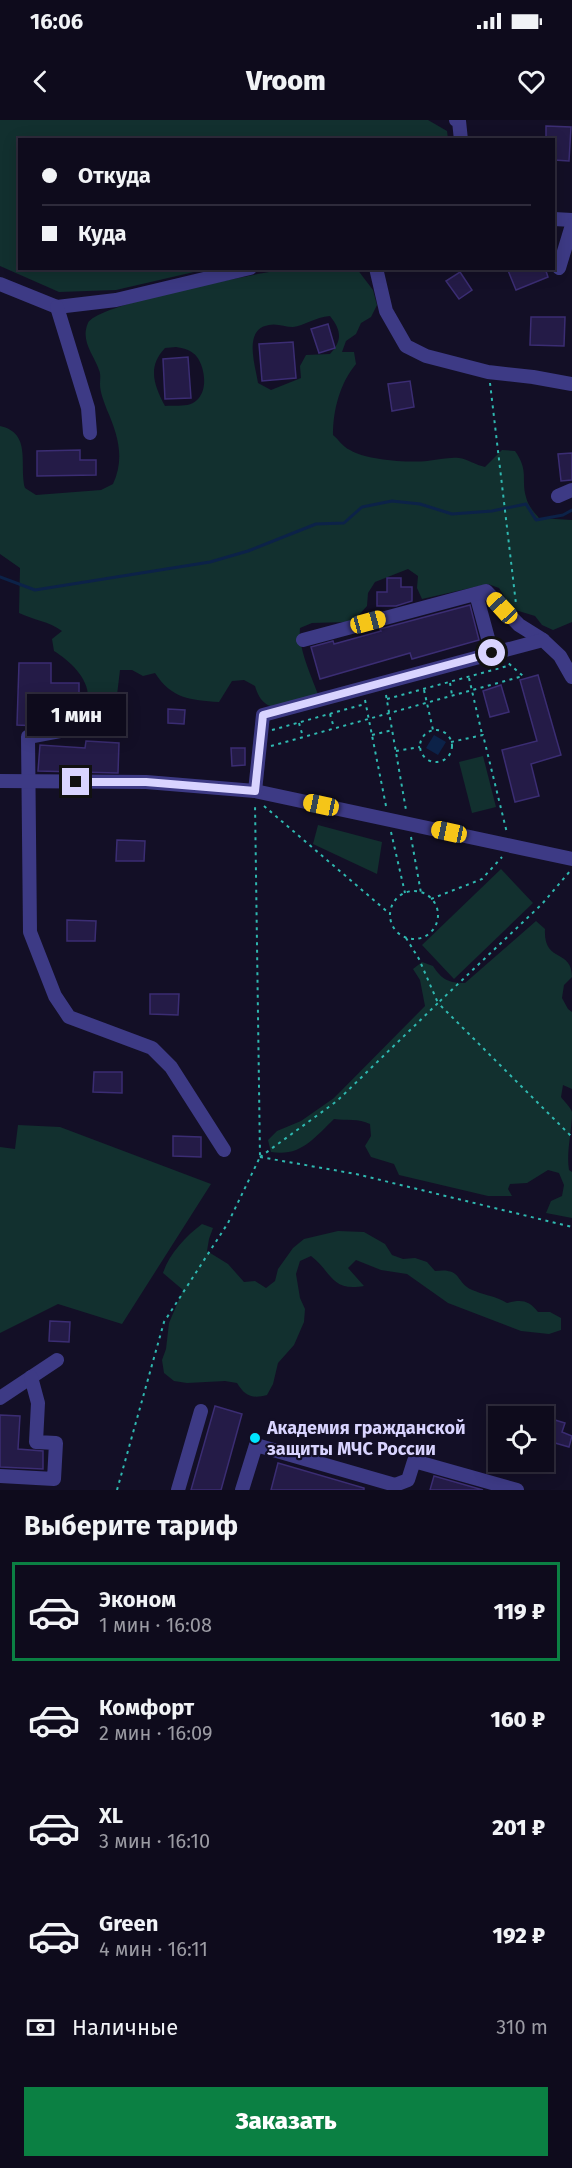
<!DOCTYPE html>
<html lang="ru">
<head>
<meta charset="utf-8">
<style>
	:root { --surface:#0e0b1c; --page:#1c1929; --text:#f1f3f6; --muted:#9b9ba3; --line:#2e2b3b; --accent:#0b8043 }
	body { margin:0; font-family:"Fira Sans",sans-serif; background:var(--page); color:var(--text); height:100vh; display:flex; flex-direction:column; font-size:22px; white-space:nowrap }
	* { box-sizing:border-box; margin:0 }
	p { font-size:20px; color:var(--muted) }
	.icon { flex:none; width:33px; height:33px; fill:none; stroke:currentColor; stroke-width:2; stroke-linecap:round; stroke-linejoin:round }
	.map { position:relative; height:1370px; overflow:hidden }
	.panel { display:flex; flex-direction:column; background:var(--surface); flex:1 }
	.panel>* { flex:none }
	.banner { position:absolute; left:18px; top:18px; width:537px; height:132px; border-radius:0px; box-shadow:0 3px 15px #0003,0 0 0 2px var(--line); display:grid; align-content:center; height:132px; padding:0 24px; background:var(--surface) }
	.buttons { position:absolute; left:488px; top:1286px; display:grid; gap:12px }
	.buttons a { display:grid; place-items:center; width:66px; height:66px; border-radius:0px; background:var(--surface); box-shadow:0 3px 15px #0003,0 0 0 2px var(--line); font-size:30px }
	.end { position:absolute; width:27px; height:27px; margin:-14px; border:8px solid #d9d4ff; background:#111; box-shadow:0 0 0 3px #111 }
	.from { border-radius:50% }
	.bubble { position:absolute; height:42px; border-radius:0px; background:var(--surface); box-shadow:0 3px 15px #0003,0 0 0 2px var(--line); font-size:20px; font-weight:800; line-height:42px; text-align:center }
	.car { position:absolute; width:18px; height:36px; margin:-18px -9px; border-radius:8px; box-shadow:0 0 4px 2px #0007; background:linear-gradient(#f5c518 24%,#345 0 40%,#f5c518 0 76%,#345 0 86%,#f5c518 0) }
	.banner b { display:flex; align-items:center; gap:21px; height:57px; font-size:22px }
	.banner b+b { border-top:2px solid var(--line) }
	.banner i { width:15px; height:15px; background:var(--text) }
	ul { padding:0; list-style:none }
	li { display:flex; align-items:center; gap:18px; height:99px; margin:0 12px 9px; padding:0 12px; border:3px solid transparent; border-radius:0px }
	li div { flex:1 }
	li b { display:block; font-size:22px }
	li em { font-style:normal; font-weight:800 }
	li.active { border-color:var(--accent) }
	li>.icon { width:54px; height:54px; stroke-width:1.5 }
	h2 { padding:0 24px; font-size:27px; line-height:72px }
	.pay { display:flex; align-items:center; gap:15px; height:66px; padding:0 24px; font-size:22px }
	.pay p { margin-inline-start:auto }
	.primary-button { display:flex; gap:12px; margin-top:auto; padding:12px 24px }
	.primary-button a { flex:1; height:69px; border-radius:0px; background:var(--accent); color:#fff; font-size:24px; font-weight:800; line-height:69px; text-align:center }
	.status { display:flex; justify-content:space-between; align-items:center; height:42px; padding:0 30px; background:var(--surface); direction:ltr }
	.status svg { height:16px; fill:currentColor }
	header { display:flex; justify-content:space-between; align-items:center; height:78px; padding:0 24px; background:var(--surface); font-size:27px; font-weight:800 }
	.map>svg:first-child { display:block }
	.green { fill:#12302f; fill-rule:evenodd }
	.water { fill:#0c2248 }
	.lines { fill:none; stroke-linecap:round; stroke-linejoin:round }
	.stream { stroke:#0c2248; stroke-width:3 }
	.building { fill:#241b47; stroke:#3b2d73; stroke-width:1.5 }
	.path { stroke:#2fb8b0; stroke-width:2; stroke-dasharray:3 4.5; stroke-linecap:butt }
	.minor { stroke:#3d3a85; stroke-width:14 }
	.route { stroke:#d9d4ff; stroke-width:8 }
	.poi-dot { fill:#00e5ff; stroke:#130f26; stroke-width:2 }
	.labels { text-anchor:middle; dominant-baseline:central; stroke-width:4.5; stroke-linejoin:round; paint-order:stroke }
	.poi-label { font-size:18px; font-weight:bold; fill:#d9d4ff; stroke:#130f26; text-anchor:start }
</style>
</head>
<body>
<div class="status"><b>16:06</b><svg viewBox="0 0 49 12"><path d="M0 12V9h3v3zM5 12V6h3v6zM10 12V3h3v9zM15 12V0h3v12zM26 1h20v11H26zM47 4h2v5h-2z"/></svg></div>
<header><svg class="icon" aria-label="back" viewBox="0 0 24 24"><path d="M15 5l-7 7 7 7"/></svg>Vroom<svg class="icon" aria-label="heart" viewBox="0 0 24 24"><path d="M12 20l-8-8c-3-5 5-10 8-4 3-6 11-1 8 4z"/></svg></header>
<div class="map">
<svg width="572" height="1370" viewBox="0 0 572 1370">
	<rect width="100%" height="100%" fill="#130f26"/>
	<!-- green -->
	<g class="green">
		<polygon points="0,0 428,0 447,11 448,19 20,20 20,148 207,149 116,170 59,172 0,146"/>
		<path d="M284,149H357L373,170L377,185L371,197L361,203L356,214L346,221L342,232H354L356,244C340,263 333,290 333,315C338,319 343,327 350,330C365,340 409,343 427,341C438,340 448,337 459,338C467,339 476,345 485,347L502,330L515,331C529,351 521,358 526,377C528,386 534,392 539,398L572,400V502L553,510L542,505L535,496L512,489L499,468L488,464L422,479L417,468L418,456L408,449L375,462L368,473L367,486L358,496L348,502L312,503L300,508C298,529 312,557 319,577C293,584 265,601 255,566L244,560L232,561L219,582C190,580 172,579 155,553L143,556L132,550H120L117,575L111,588L99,585L88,580C90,559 70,541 54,531L52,519L62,511C49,501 33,500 19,493L20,448L0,434V306C32,313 19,344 25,368L36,375L101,370L113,364C125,338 118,315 107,290C104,281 100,273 100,264C100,259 101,254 99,250C94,235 80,221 88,203C98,183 254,155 284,149ZM330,196C341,210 343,220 330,234L306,235L300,246L301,258L271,270L258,263C255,244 243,209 269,205C277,203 285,207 293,207C304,206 315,197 330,196ZM176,227C183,228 192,230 197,237C205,248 208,270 197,280C189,288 175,285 165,286C154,265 147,247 165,228Z"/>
		<polygon points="483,636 496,687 472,693 459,642"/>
		<polygon points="318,705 382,722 377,754 313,724"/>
		<polygon points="501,749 533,783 454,859 422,825"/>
		<path d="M536,801L545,809C543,844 572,828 572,857L564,865L562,878L568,889L572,892V969L563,965L561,977C564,981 571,988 572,992C572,1012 566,1032 569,1050L572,1052V1098L546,1093L551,1081L562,1076L564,1065L559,1053L548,1050L527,1063L510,1064L508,1069L512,1076H488L399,1055L394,1044L371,1037L365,1026L371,1016L370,1004C358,998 347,1001 334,999C314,1018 301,1037 271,1032L268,1020L277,1011L301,1001L334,978L425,886L420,860L413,849L422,842L433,846C442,860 449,863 465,863Z"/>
		<polygon points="18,1005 60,1007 211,1064 122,1204 58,1184 0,1213 0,1027 15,1029"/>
		<path d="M202,1104L213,1108L209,1119L207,1131L228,1144L244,1162L255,1161L266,1168L275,1161L278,1149L293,1128L304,1119L338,1111L364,1112L385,1124L392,1135L403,1139L415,1138L427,1142L435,1151C464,1147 454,1164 475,1171C487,1176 496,1176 507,1183C521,1179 529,1180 538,1192H550L561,1198V1210L549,1214L521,1211L448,1183L407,1154L381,1150L356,1140L348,1148L364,1166C331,1172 332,1152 311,1136L300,1141L296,1154L300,1178L305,1189L304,1202L294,1225L278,1243L273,1264L267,1275C252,1279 245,1276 237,1263L225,1261L187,1263L174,1261L164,1253L162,1240L166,1229L169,1203L183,1170L163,1153C169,1134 186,1116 202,1104Z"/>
	</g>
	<!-- water -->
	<polygon class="water" points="434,615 446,622 438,635 426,628"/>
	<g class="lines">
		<!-- stream -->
		<polyline class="stream" points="0,457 35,470 210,442 248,431 316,404 344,403 362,387 392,381 420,384 452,394 492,391 526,384 536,400 563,395 572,390"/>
	</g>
	<!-- building -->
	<g class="building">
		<polygon points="546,6 571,7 569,41 554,40 554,20 546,20"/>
		<polygon points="507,148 545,148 548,157 516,170"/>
		<polygon points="460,152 472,170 459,179 446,161"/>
		<polygon points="531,197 565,197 564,226 530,225"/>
		<polygon points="328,204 335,228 319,233 311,209"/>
		<polygon points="293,222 296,258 262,261 259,224"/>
		<polygon points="188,237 191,278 165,279 163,239"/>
		<polygon points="410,261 414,287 392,291 388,264"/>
		<polygon points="80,330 80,340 96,340 96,355 37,356 37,331"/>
		<polygon points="572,333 572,360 561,361 558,334"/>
		<polygon points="387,458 401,458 401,467 412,467 412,481 396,486 377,486 377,472 387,472"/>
		<polygon points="470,485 479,520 412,539 410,533 320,559 311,527 333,521 334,524 381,511 380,509"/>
		<polygon points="19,543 51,543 51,563 79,563 79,578 51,577 50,604 39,606 17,605"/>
		<polygon points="538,555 561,635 531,644 539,676 515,682 502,630 537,621 520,560"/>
		<polygon points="501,565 509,592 490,597 483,571"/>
		<polygon points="168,589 185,590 184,604 168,603"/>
		<polygon points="86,621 119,623 118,653 38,651 40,625 85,628"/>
		<polygon points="231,628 245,628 245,645 232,646"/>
		<polygon points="117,720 145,721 144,741 116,741"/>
		<polygon points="67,800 96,801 95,821 67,821"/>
		<polygon points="150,874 179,874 178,895 150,894"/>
		<polygon points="94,952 122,952 122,973 93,972"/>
		<polygon points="173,1016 201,1017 201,1037 173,1036"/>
		<polygon points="50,1201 70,1202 69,1222 49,1221"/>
		<polygon points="215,1286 242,1294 221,1370 191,1370"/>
		<polygon points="0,1295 20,1296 18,1329 43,1331 43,1349 0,1347"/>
		<polygon points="555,1300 565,1303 562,1312 572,1316 569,1327 548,1321"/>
		<polygon points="278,1343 364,1368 364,1370 271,1370"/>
		<polygon points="434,1356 483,1370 430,1370"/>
	</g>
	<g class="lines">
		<!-- path -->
		<g class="path">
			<polyline points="490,263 516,484"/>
			<polyline points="469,558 482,614"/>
			<polyline points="450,563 452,575"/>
			<polyline points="424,570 433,610"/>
			<polyline points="386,575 406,690"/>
			<polyline points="387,579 511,545"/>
			<polyline points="365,580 386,686"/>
			<polyline points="330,594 334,608"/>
			<polyline points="299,603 303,617"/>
			<polyline points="272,610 365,584"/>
			<circle cx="436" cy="626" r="16"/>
			<polyline points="372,615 393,610"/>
			<polyline points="451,622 483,615 507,713"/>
			<polyline points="271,626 523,556 506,541"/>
			<polyline points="396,631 420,627"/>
			<polyline points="264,686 390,794"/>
			<polyline points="391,712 405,773"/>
			<polyline points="411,717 421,773"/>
			<circle cx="414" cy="795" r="24"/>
			<polyline points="431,779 482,759 502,737"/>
			<polyline points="406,818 419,839 438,883 542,784 571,750"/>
			<polyline points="260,1037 337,981 438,883 572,1017"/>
			<polyline points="260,1037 356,1054 572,1107"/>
			<polyline points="117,1370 164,1202 228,1103 260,1037 255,683"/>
		</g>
		<!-- minor -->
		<g class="minor">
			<polyline points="456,0 459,1 461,20"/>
			<polyline points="554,99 572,100"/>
			<polyline points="376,148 386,191 406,226 426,236 488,252 533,257 572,264"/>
			<polyline points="559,148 572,105"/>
			<polyline points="0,164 57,187 116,180 250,148"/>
			<polyline points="57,187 88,288 90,313"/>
			<polyline points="558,376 572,370"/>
			<polyline points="476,474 492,533"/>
			<polyline points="303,520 486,471 519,505 543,520"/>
			<polyline points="76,608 28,617 30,812 55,876 69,897 152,928 171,947 224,1030"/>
			<polyline points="0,661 146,662 255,671 572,739"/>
			<polyline points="255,671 263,595 543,520 560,536 572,557"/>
			<polyline points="0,1278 57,1240"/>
			<polyline points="0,1356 54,1359 56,1323 36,1322 38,1283 31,1257"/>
			<polyline points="395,1365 408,1360 414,1341 517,1370"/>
			<polyline points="178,1370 201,1291"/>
			<polyline points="242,1370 256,1325 395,1365 394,1370"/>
		</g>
	</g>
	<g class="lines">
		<!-- route -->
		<polyline class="route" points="76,662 146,662 255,671 263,595 492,533"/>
	</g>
	<!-- markers -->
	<circle class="poi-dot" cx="255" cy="1318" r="6"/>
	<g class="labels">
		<!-- poi labels -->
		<g class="poi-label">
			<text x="267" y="1308">Академия гражданской<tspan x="267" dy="21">защиты МЧС России</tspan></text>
		</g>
	</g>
</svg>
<div class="buttons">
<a><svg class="icon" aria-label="locate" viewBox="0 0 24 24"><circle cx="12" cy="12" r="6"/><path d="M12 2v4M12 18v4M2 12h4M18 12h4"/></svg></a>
</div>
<i class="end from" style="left:492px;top:533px"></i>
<i class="end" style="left:76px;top:662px"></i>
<div class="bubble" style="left:27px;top:574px;width:99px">1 мин</div>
<i class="car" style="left:502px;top:488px;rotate:317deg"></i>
<i class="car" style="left:368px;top:502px;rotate:75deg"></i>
<i class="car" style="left:321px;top:685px;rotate:282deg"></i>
<i class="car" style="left:449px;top:712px;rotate:282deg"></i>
<div class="banner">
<b><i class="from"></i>Откуда</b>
<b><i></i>Куда</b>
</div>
</div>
<section class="panel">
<h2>Выберите тариф</h2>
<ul>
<li class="active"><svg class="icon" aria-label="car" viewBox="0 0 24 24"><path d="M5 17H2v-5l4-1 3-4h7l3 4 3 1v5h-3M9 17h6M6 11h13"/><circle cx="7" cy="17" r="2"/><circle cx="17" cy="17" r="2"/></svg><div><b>Эконом</b><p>1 мин · 16:08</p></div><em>119 ₽</em></li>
<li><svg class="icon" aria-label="car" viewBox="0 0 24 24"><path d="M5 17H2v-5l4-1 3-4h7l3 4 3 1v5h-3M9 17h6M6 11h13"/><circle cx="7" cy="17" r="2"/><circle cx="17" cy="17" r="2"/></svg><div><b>Комфорт</b><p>2 мин · 16:09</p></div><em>160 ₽</em></li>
<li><svg class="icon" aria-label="car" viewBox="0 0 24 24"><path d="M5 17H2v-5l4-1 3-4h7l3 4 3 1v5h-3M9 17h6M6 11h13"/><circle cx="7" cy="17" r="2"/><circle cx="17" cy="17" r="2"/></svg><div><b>XL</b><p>3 мин · 16:10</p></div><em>201 ₽</em></li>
<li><svg class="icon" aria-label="car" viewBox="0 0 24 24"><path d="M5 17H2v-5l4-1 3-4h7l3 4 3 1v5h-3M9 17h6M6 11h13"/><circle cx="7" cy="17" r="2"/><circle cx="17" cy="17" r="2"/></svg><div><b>Green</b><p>4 мин · 16:11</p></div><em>192 ₽</em></li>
</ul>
<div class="pay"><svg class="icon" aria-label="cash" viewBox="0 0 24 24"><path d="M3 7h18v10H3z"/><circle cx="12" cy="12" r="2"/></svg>Наличные<p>310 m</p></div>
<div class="primary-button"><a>Заказать</a></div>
</section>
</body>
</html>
